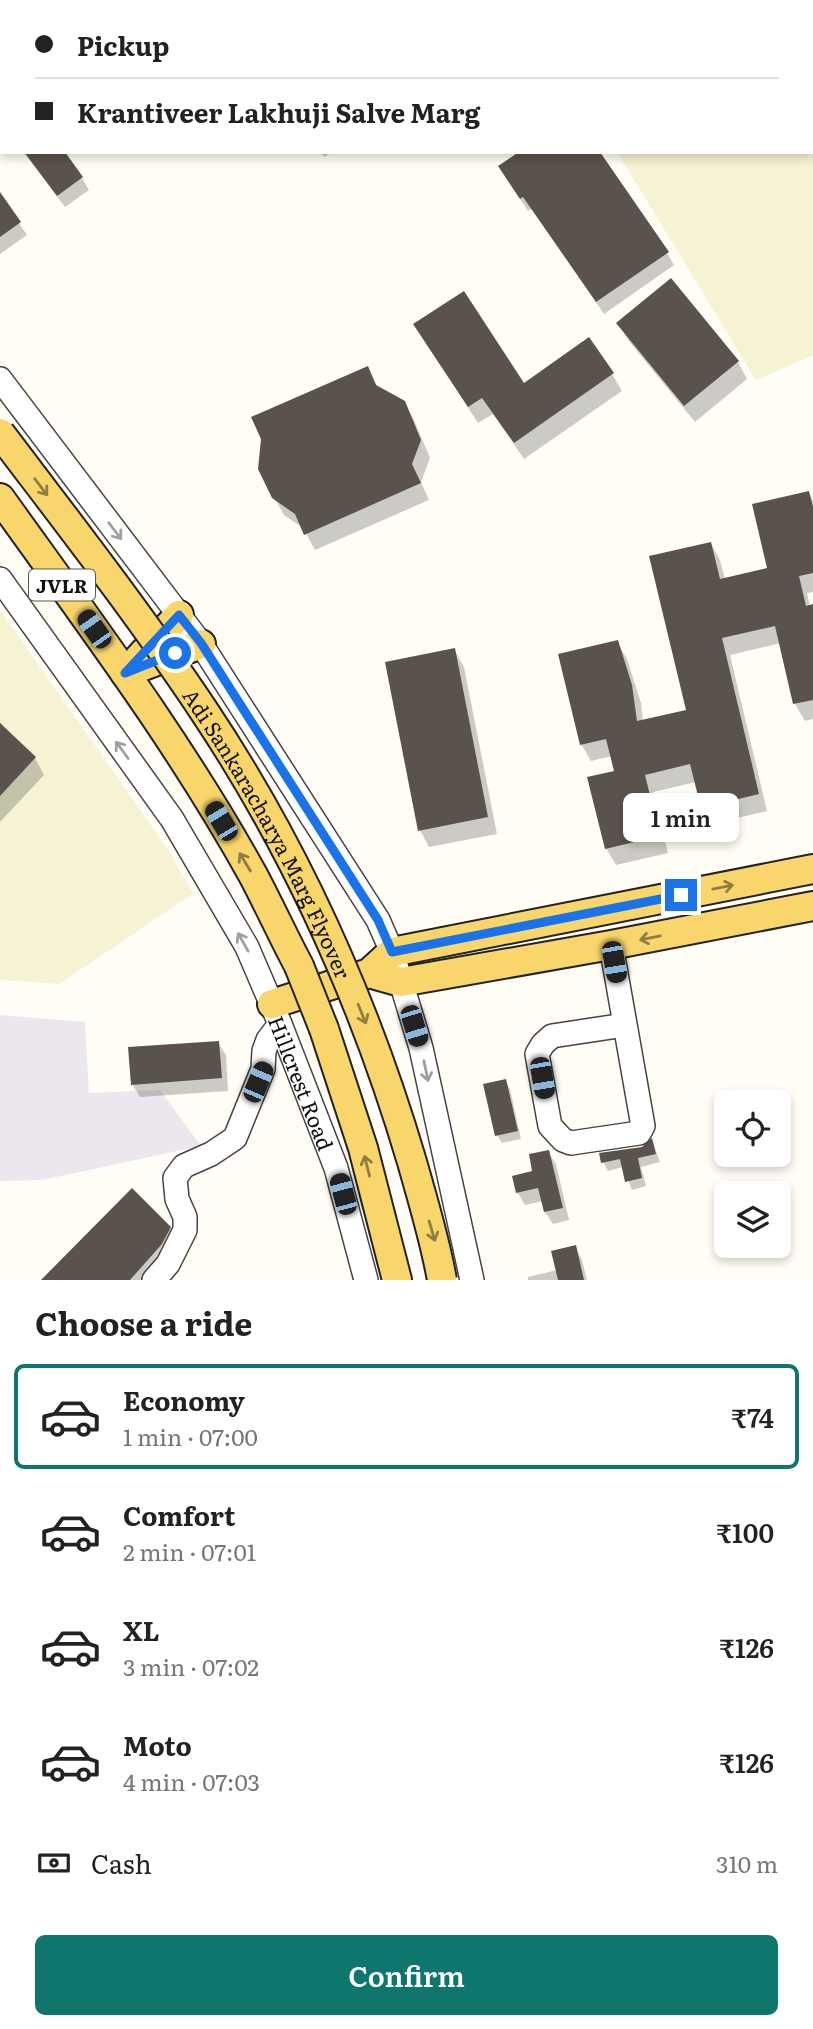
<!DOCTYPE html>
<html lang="en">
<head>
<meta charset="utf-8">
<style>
	:root { --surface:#fff; --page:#f2f2f2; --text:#222; --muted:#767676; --line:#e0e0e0; --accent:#0f766e }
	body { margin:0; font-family:Literata,serif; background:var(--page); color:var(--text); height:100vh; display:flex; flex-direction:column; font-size:26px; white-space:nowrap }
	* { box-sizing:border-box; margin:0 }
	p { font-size:23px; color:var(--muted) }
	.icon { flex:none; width:38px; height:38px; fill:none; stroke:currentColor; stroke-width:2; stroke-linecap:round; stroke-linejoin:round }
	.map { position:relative; height:1280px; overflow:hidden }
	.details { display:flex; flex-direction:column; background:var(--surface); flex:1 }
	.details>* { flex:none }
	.guide { position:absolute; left:0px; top:0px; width:814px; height:154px; box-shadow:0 4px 10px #0003; display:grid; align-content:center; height:154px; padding:0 35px; background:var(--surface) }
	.controls { position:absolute; left:714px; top:1090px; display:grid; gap:14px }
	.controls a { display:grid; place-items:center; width:77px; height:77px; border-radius:10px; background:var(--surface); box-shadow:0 4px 10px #0003; font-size:35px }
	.end { position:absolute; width:32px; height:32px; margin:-16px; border:9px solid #1a73e8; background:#fff; box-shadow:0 0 0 4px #fff }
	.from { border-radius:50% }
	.bubble { position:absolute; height:49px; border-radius:10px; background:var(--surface); box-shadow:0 4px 10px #0003; font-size:23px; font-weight:600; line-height:49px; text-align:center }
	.car { position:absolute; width:21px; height:42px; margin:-21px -10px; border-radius:9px; box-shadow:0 0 5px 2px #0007; background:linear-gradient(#222 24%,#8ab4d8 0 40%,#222 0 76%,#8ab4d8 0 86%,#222 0) }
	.guide b { display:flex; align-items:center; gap:24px; height:66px; font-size:26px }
	.guide b+b { border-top:2px solid var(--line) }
	.guide i { width:18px; height:18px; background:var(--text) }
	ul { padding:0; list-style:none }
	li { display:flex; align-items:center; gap:21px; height:105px; margin:0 14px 10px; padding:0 21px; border:4px solid transparent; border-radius:10px }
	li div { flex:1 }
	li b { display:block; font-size:26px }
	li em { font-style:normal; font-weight:600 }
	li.active { border-color:var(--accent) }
	li>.icon { width:63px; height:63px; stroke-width:1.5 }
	h2 { padding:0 35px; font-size:32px; line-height:84px }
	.pay { display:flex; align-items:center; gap:18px; height:77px; padding:0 35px; font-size:26px }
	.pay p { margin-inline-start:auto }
	.button { display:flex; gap:14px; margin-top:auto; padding:14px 35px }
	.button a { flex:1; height:80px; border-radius:10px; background:var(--accent); color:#fff; font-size:28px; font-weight:600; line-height:80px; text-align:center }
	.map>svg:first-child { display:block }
	.industrial { fill:#eee6ef }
	.farmland { fill:#f6f3d4 }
	.shadow { fill:#0003 }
	.building { fill:#5a524d }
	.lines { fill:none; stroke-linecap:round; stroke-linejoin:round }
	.minor-casing { stroke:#444; stroke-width:26 }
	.major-casing { stroke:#222; stroke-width:32 }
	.minor { stroke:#fff; stroke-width:23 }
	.major { stroke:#f9d66b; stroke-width:28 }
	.major-bridge-casing { stroke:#222; stroke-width:32; stroke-linecap:butt }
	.major-bridge { stroke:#f9d66b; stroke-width:28 }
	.oneway { stroke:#917d42 }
	.oneway2 { stroke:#a0a0a0 }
	.route { stroke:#1a73e8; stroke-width:9 }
	.labels { text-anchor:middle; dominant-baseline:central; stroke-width:7; stroke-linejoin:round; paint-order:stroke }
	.shield { fill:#fff; stroke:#585858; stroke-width:2 }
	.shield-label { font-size:19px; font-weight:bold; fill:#111 }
	.street-label { font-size:21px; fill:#111; stroke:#fff }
</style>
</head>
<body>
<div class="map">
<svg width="813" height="1280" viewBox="0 0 813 1280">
	<rect width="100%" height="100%" fill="#fffdf5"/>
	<!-- industrial -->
	<polygon class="industrial" points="0,1015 85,1022 89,1093 160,1090 201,1146 42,1180 0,1181"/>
	<!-- farmland -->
	<g class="farmland">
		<polygon points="151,0 385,0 152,2"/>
		<polygon points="524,0 813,0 813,355 756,380 617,152 812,152 812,2"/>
		<polygon points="0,610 169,851 193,894 59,984 0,980"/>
	</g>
	<!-- shadow -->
	<g class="shadow">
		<polygon points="441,0 506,0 507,2 438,2"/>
		<polygon points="24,152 82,178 89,190 65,207"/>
		<polygon points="321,152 332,152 324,157"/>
		<polygon points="507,179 667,253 674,265 604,314 532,208 528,211"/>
		<polygon points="0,195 27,235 0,254"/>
		<polygon points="671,281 738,362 747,379 695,422 628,340 619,324"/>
		<polygon points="425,341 524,385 612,374 622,391 524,459 493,414 478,423"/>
		<polygon points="367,368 378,388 404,402 414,420 430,458 421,482 429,500 315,550 303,528 284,515 274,497"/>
		<polygon points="808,493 813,501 813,592 807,593 810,606 813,606 813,719 805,721 795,704 781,643 730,655 767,811 712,824 702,807 696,782 653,792 668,853 616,865 606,848 616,772 612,756 591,761 581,744 617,642 627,659 641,703 643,722 688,711 711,544 720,560 725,579 769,569"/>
		<polygon points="454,650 464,667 497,834 429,847 420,830"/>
		<polygon points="0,726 35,758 44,775 0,822"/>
		<polygon points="218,1043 226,1055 228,1091 140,1097 132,1084"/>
		<polygon points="505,1081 510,1089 521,1139 502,1143 497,1135"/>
		<polygon points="652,1140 660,1162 641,1167 646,1186 632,1190 623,1167 608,1171 603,1162 642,1148"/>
		<polygon points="548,1152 556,1164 569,1220 553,1224 545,1212 543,1201 525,1205 518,1193 514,1177 534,1173"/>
		<polygon points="170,1228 184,1253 166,1280 43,1280"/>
		<polygon points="575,1247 582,1260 587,1280 528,1280 528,1277 557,1270"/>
	</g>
	<!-- building -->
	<g class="building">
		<polygon points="24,152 65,152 83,177 57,196"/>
		<polygon points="519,152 600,152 669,252 596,302 523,197 520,199 498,166"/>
		<polygon points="0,192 21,222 0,237"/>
		<polygon points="671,278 739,361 684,406 616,323"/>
		<polygon points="464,291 524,383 589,337 614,373 514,443 482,398 468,407 413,324"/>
		<polygon points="368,366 376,385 405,401 421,440 412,464 421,483 304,535 295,514 272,498 258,469 261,439 251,417"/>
		<polygon points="809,491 813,507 813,573 799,576 806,606 813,604 813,700 793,704 775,626 722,638 759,794 701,808 690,764 645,775 660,836 605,849 587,777 614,771 606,739 580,745 558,654 618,640 632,685 637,721 686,710 649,556 711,542 720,579 767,568 752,504"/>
		<polygon points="455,648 488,817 418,831 385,662"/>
		<polygon points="0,723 36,757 0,796"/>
		<polygon points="219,1041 222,1078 131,1085 128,1047"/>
		<polygon points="506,1079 518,1131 495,1136 483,1084"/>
		<polygon points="652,1138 656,1154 638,1158 642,1178 625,1182 620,1159 601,1163 599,1153 642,1147"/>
		<polygon points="549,1150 563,1208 544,1212 538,1188 516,1193 512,1176 532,1171 529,1154"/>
		<polygon points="132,1188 171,1227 162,1244 130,1280 41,1280"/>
		<polygon points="576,1245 584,1280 558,1280 551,1251"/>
	</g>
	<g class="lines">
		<!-- minor casing -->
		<g class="minor-casing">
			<g id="minor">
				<polyline points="0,379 201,644 378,920 392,952 421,1048 472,1280"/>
				<path id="s1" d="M0,579L172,819L247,947L280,1024L336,1168L366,1280"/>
				<polyline points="611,945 643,1126 639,1133 571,1143 563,1140 550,1126 537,1054 543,1044 552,1036 625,1025"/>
				<polyline points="154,1280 168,1264 185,1230 185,1217 177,1199 175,1178 184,1166 211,1154 235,1138 263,1069 264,1051 268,1040 280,1024"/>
			</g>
		</g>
		<!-- major casing -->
		<g class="major-casing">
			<g id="major">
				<path d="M0,498C88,621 180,743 253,875C269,905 283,936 299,966"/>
				<polyline points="139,658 179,615"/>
				<polyline points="125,673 201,644"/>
				<polyline points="369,973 401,982 611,945 813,906"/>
				<polyline points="272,1004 369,973 392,952 813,869"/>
				<polyline points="324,1029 363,1148 397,1280"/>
			</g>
		</g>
		<!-- minor -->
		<use href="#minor" class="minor"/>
		<!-- major -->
		<use href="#major" class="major"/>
		<!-- major-bridge casing -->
		<g class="major-bridge-casing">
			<g id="major-bridge">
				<path id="s2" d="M0,433C69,524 140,615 204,711C296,849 365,1003 412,1162C423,1201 435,1240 442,1280"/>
				<polyline points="299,966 324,1029"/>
			</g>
		</g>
		<!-- major-bridge -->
		<use href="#major-bridge" class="major-bridge"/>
	</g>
	<!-- one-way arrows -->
	<defs><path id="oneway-shaft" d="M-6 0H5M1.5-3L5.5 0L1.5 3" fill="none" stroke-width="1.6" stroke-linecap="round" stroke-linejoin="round" transform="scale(1.75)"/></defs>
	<g class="oneway">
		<use href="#oneway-shaft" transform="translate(41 487) rotate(53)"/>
		<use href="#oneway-shaft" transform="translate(245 862) rotate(-121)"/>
		<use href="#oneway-shaft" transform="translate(723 887) rotate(-11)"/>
		<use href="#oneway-shaft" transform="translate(650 938) rotate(169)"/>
		<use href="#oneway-shaft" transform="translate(362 1014) rotate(68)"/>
		<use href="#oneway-shaft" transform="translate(367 1166) rotate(-104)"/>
		<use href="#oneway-shaft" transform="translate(432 1231) rotate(74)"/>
	</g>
	<g class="oneway2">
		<use href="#oneway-shaft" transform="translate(115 531) rotate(53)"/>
		<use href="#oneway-shaft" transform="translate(122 750) rotate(-126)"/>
		<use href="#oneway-shaft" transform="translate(243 942) rotate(-119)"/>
		<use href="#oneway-shaft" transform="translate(426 1071) rotate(78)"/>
	</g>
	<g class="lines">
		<!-- route -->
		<polyline class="route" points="175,653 125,673 179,615 201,643 378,920 392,952 681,895"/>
	</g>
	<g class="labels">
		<!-- shield labels -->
		<rect class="shield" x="29" y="569.5" width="66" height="31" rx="5"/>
		<g class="shield-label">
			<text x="62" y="585">JVLR</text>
		</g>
		<!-- street labels -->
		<g class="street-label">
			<text stroke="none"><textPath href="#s2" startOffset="483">Adi Sankaracharya Marg Flyover</textPath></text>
			<text stroke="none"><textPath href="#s1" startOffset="590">Hillcrest Road</textPath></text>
		</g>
	</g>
</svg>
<div class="controls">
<a><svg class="icon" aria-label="locate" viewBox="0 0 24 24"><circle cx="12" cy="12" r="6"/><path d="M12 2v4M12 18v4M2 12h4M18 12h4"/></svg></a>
<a><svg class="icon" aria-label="layers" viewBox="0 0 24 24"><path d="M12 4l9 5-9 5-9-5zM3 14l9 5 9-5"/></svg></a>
</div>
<i class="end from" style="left:175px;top:653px"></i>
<i class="end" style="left:681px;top:895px"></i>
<div class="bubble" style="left:623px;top:793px;width:116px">1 min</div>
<i class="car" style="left:94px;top:629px;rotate:325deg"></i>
<i class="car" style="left:221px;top:821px;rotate:329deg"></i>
<i class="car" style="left:614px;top:962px;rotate:170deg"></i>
<i class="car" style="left:414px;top:1026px;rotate:163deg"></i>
<i class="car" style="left:542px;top:1078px;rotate:170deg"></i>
<i class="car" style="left:258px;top:1082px;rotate:23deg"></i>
<i class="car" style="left:343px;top:1194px;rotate:345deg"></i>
<div class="guide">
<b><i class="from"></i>Pickup</b>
<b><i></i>Krantiveer Lakhuji Salve Marg</b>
</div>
</div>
<section class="details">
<h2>Choose a ride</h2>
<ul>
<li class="active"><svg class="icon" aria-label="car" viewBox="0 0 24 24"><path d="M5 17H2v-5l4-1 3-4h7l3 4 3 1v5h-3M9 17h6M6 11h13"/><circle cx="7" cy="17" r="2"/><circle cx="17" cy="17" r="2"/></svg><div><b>Economy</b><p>1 min · 07:00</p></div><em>₹74</em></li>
<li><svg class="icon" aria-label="car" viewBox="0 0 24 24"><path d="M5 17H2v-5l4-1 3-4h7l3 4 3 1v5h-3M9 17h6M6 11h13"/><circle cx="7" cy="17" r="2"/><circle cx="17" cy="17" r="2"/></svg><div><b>Comfort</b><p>2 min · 07:01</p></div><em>₹100</em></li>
<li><svg class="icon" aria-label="car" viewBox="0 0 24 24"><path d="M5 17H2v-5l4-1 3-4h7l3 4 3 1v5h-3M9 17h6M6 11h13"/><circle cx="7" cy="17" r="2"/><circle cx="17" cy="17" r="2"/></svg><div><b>XL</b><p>3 min · 07:02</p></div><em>₹126</em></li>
<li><svg class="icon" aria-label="car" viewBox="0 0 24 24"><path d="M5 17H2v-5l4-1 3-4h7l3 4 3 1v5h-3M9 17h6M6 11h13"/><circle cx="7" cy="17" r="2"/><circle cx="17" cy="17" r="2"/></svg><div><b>Moto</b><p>4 min · 07:03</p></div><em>₹126</em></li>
</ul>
<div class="pay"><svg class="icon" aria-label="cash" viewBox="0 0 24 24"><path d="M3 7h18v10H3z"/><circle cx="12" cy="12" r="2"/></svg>Cash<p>310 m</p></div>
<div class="button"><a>Confirm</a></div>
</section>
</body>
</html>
